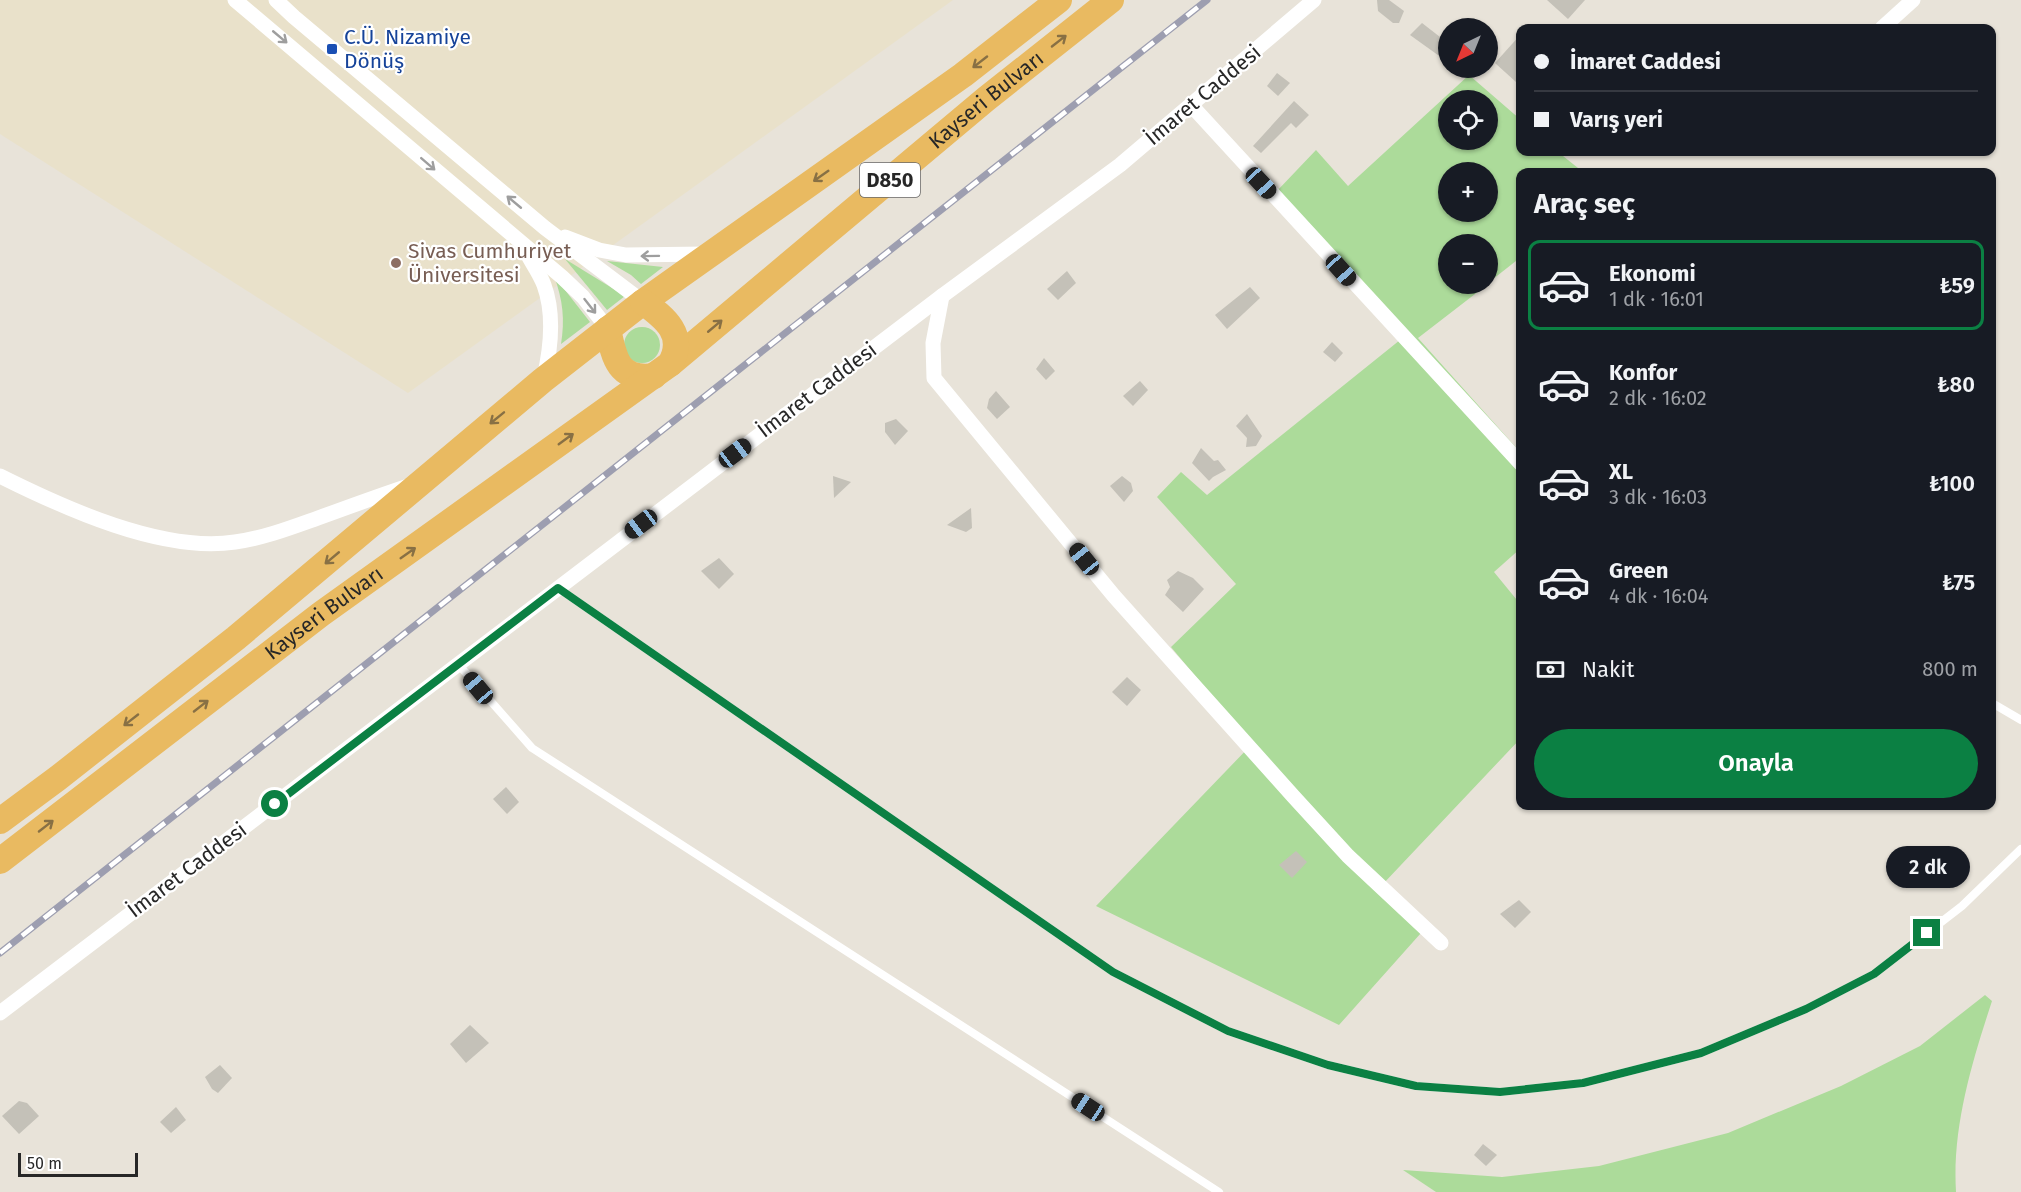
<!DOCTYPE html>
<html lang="tr">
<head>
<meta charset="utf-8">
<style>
	:root { --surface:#171b24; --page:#242831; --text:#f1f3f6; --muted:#9ea1a6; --line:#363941; --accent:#0b8043 }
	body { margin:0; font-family:"Fira Sans",sans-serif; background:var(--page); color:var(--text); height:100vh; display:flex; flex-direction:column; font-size:22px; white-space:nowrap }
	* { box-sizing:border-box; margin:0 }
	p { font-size:20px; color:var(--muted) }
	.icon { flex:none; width:33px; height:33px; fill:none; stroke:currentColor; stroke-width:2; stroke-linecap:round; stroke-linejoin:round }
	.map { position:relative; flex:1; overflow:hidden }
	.drawer { position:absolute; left:1516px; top:168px; width:480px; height:642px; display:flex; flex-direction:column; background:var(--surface); border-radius:12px; box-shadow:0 2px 4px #0004 }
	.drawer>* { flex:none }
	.top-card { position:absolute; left:1516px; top:24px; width:480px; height:132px; border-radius:12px; box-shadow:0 2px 4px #0004; display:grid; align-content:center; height:132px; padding:0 18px; background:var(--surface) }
	.needle { width:39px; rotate:223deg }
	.fabs { position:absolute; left:1438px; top:18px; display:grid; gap:12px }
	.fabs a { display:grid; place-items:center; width:60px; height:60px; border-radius:50%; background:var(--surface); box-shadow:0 2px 4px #0004; font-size:30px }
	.scale { position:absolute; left:18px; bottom:15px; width:120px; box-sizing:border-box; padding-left:6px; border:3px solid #272727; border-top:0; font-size:16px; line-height:21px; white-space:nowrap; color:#272727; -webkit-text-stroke:4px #fff; paint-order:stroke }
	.end { position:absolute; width:27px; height:27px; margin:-14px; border:8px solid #0b8043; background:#fff; box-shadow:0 0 0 3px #fff }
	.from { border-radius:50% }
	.bubble { position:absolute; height:42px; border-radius:21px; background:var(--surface); box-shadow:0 2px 4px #0004; font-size:20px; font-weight:600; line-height:42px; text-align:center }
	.car { position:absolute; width:18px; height:36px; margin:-18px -9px; border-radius:8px; box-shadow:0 0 4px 2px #0007; background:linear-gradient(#222 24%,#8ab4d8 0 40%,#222 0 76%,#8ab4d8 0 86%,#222 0) }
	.top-card b { display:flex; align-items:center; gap:21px; height:57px; font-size:22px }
	.top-card b+b { border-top:2px solid var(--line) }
	.top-card i { width:15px; height:15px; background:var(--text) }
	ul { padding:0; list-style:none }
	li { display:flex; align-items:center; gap:18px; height:90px; margin:0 12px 9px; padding:0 6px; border:3px solid transparent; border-radius:12px }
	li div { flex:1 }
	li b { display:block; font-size:22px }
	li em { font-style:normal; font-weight:600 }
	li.current { border-color:var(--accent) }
	li>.icon { width:54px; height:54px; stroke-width:1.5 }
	h2 { padding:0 18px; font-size:27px; line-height:72px }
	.pay { display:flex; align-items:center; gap:15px; height:66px; padding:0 18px; font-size:22px }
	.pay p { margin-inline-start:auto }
	.button { display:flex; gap:12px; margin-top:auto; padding:12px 18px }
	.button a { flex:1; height:69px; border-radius:36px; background:var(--accent); color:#fff; font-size:24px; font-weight:600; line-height:69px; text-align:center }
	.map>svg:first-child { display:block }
	.education { fill:#e9e1ca }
	.green { fill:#acdb9a; fill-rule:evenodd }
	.building { fill:#c4c1b8 }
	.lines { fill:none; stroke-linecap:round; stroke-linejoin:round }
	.service { stroke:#fff; stroke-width:8 }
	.minor { stroke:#fff; stroke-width:15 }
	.trunk { stroke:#e9ba61; stroke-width:26 }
	.rail-casing { stroke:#9d9eb0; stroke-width:7 }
	.rail { stroke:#fff; stroke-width:4.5; stroke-dasharray:14; stroke-linecap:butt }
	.oneway { stroke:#9e9e9e }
	.oneway2 { stroke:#887044 }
	.route { stroke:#0b8043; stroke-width:8 }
	.transit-dot { fill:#1a4fb4; stroke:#fff; stroke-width:2 }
	.education-dot { fill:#8d6e63; stroke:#fff; stroke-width:2 }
	.labels { text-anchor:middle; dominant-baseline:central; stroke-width:4.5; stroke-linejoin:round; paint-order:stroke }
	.shield { fill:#fff; stroke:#686868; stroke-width:1.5 }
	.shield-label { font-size:20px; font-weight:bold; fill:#272727 }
	.transit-label { font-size:21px; fill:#164399; stroke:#fff; text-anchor:start }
	.street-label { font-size:21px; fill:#272727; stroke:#fff }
	.education-label { font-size:21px; fill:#785e54; stroke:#fff; text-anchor:start }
</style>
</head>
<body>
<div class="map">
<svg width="2021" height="1192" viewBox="0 0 2021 1192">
	<rect width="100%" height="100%" fill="#e8e3d9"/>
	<!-- education -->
	<polygon class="education" points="0,0 953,0 408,393 0,134"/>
	<!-- green -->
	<g class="green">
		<path d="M1469,75L1521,120V152H1558L1583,172H1521V257L1488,283V244H1449V284H1488L1418,338L1521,453V548L1494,572L1521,605V738L1383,884L1421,933L1339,1025L1096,906L1252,744L1171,647L1236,584L1157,497L1181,472L1207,495L1400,340L1276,192L1316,150L1348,186ZM1449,100H1488V140H1449ZM1449,172H1488V212H1449Z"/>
		<polygon points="565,259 625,296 607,310"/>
		<polygon points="607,261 663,267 641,284 631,275"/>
		<path d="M554,276L590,322L561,344C565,320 563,300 554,276Z"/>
		<circle cx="642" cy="345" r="18"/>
		<path d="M1985,995L1992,1001C1972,1062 1952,1127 1956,1192H1436L1403,1170L1502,1177L1599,1166L1728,1133L1841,1086L1920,1046Z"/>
	</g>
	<!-- building -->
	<g class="building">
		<polygon points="1377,0 1389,0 1404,11 1399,23 1393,23 1378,11"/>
		<polygon points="1547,0 1585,0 1568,19"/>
		<polygon points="1422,23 1449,44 1449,63 1410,35"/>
		<polygon points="1521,34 1521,75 1516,82 1495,63"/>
		<polygon points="1277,73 1290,83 1278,96 1267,86"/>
		<polygon points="1294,101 1309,115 1296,128 1291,123 1261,153 1253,146"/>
		<polygon points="1067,271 1076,283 1058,300 1047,289"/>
		<polygon points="1250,287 1260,298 1227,329 1215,315"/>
		<polygon points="1332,342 1343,353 1335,362 1323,352"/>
		<polygon points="1044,358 1055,371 1046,380 1036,369"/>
		<polygon points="1140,381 1148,390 1133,406 1123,396"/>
		<polygon points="996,391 1010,407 997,419 987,408 989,399"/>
		<polygon points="1247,414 1262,436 1256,446 1246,447 1247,438 1236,426"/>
		<polygon points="896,419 908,431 895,445 885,432 885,423"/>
		<polygon points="1201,448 1214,461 1218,460 1226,470 1213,477 1209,481 1192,463"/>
		<polygon points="833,476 851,482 834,498"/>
		<polygon points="1122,476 1131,483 1133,491 1124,502 1110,486"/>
		<polygon points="971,508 972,528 966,532 947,525"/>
		<polygon points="719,558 734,574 719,589 701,571"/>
		<polygon points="1178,571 1193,578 1204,589 1183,612 1165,595 1170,587 1167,580"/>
		<polygon points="1127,677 1141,690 1127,706 1112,692"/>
		<polygon points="506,787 519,802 507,814 493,799"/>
		<polygon points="1296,851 1307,862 1292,878 1279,865"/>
		<polygon points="1519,900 1531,912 1515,928 1500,914"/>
		<polygon points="470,1025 489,1043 466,1063 450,1044"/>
		<polygon points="220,1065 232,1078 218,1093 212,1089 205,1077"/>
		<polygon points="19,1101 27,1103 39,1116 19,1134 2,1116"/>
		<polygon points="176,1107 186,1120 171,1133 160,1122"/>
		<polygon points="1483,1144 1497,1155 1486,1166 1474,1155"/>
	</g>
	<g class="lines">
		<!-- service -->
		<g class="service">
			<polyline points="558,588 1113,972 1228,1031 1328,1065 1416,1086 1500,1092 1583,1083 1701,1053 1806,1009 1874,974 1962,906 2021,849"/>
			<polyline points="458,664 532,748 1219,1192"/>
			<polyline points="1992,703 2021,720"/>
		</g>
		<!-- minor -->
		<g class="minor">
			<polyline points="235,0 562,277 583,297 608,329"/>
			<polyline points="276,0 294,17 545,228 643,302"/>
			<polyline points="1882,28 1913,0"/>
			<polyline points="1191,105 1521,464"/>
			<polyline points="565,237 599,250 626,255 706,254"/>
			<path d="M526,252C532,263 540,274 544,285C555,315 551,348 544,378"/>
			<polyline points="942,296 933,343 934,378 1114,596 1293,796 1348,856 1441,943"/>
			<path d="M0,476C64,508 162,553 235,542C264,538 290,528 318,518C348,507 378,496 408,486"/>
			<polyline points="0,1013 942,296 1120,165 1314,0"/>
		</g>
		<!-- trunk -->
		<g class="trunk">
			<path d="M608,329C614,358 618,381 654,376"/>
			<path id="s1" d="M670,364L986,99L1111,0"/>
			<polyline points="0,821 58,778 236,638 543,380 643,302 963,75 1059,0"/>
			<path id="s2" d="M0,861L321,614L670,364C687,335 665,318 643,302"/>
		</g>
		<!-- rail casing -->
		<g class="rail-casing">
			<polyline id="rail" points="0,953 1207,0"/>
		</g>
		<!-- rail -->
		<use href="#rail" class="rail"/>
	</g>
	<!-- one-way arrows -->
	<defs><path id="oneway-shaft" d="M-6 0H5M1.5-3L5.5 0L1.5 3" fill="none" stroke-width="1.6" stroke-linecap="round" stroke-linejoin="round" transform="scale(1.5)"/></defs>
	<g class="oneway">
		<use href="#oneway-shaft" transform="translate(280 37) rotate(40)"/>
		<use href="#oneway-shaft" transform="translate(428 164) rotate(41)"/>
		<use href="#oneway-shaft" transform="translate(514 202) rotate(-140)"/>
		<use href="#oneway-shaft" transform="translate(650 256) rotate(179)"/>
		<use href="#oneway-shaft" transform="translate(590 306) rotate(52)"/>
	</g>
	<g class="oneway2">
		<use href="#oneway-shaft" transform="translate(1059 41) rotate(-38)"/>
		<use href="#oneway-shaft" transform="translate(980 62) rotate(142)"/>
		<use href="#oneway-shaft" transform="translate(821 176) rotate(145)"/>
		<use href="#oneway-shaft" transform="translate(715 326) rotate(-40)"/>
		<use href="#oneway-shaft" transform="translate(497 418) rotate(141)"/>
		<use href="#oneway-shaft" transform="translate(566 439) rotate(-36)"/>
		<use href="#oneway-shaft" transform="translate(408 553) rotate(-35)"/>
		<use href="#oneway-shaft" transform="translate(332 558) rotate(140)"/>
		<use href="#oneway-shaft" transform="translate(201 706) rotate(-38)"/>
		<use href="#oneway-shaft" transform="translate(131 720) rotate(142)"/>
		<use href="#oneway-shaft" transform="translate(46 826) rotate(-38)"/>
	</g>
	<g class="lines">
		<!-- route -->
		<polyline class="route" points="275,804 558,588 1113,972 1228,1031 1328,1065 1416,1086 1500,1092 1583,1083 1701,1053 1806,1009 1874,974 1927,933"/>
	</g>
	<!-- markers -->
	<rect class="transit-dot" x="326" y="43" width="12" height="12" rx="3"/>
	<circle class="education-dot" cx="396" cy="263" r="6"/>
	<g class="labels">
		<!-- shield labels -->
		<rect class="shield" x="860" y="163" width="60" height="34" rx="4.5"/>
		<g class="shield-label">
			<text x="890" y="180">D850</text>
		</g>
		<!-- transit labels -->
		<g class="transit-label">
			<text x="344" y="37">C.Ü. Nizamiye<tspan x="344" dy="24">Dönüş</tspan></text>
		</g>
		<!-- street labels -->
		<g class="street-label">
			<text transform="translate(1203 95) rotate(-40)">İmaret Caddesi</text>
			<text stroke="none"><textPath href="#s1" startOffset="412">Kayseri Bulvarı</textPath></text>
			<text transform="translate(817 390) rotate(-37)">İmaret Caddesi</text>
			<text stroke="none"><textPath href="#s2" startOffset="408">Kayseri Bulvarı</textPath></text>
			<text transform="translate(187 870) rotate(-37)">İmaret Caddesi</text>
		</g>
		<!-- education labels -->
		<g class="education-label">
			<text x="408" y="251">Sivas Cumhuriyet<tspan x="408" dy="24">Üniversitesi</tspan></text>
		</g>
	</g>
</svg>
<div class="fabs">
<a><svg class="needle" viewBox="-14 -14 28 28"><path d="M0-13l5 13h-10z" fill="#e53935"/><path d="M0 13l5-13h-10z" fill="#9ea1a6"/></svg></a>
<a><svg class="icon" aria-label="locate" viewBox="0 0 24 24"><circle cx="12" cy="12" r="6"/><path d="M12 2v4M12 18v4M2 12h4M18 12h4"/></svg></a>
<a>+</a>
<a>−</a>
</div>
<div class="scale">50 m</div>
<i class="end from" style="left:275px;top:804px"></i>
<i class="end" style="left:1927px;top:933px"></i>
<div class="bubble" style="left:1886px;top:846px;width:84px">2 dk</div>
<i class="car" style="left:1261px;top:183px;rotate:137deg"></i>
<i class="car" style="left:1341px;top:270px;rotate:138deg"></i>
<i class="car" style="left:735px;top:453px;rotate:53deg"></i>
<i class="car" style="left:641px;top:524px;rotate:233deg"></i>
<i class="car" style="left:1084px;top:559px;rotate:321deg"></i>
<i class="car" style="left:478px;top:688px;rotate:320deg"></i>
<i class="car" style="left:1088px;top:1107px;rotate:303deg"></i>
<div class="top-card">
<b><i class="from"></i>İmaret Caddesi</b>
<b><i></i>Varış yeri</b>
</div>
<section class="drawer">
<h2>Araç seç</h2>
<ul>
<li class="current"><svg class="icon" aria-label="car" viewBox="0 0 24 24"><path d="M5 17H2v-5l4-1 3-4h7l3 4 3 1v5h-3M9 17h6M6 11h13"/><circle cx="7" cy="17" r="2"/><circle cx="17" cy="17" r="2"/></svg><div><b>Ekonomi</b><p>1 dk · 16:01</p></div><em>₺59</em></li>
<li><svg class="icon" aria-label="car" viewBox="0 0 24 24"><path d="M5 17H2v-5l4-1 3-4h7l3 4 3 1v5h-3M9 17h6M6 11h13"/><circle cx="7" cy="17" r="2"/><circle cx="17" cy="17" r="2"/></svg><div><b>Konfor</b><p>2 dk · 16:02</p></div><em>₺80</em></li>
<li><svg class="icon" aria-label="car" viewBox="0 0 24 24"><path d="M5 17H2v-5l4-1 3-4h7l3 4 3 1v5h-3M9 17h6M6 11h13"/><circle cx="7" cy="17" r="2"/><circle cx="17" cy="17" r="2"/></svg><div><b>XL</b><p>3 dk · 16:03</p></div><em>₺100</em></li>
<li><svg class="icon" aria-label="car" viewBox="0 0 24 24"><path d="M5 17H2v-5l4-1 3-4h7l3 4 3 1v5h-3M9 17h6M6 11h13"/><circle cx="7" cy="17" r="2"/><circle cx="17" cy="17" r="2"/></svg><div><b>Green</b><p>4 dk · 16:04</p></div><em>₺75</em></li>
</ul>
<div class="pay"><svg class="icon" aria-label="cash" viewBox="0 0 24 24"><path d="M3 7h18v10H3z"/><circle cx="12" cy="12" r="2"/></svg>Nakit<p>800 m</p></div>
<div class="button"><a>Onayla</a></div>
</section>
</div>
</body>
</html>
